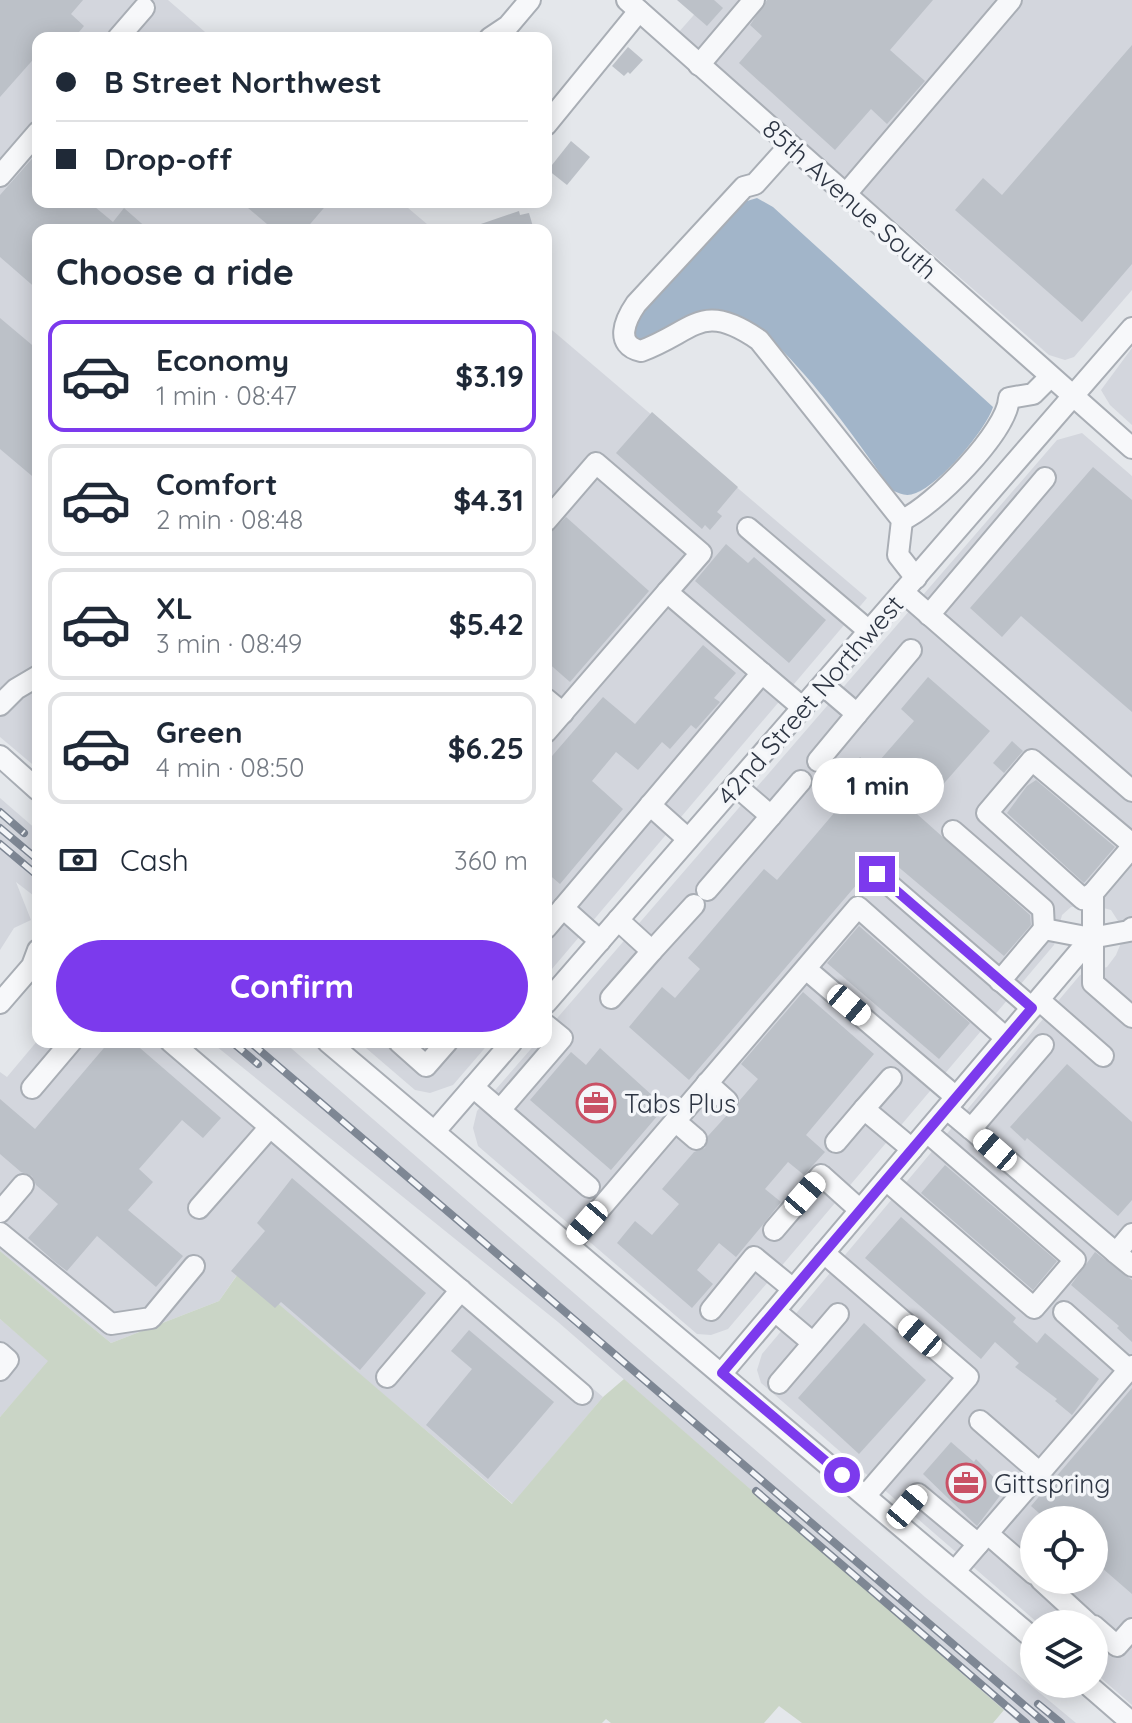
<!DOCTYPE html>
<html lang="en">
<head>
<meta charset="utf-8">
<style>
	:root { --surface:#fff; --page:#f2f2f3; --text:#1f2937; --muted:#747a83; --line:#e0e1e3; --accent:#7c3aed }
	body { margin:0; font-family:Quicksand,sans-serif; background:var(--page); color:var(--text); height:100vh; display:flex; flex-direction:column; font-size:30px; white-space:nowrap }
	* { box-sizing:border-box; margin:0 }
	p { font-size:26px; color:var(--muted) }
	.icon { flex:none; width:44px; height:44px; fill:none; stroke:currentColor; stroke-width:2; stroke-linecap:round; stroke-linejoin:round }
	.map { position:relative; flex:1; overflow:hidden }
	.drawer { position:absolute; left:32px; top:224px; width:520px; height:824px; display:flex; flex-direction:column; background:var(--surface); border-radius:16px; box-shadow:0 4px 20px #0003 }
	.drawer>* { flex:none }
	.guide { position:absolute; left:32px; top:32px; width:520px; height:176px; border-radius:16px; box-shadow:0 4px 20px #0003; display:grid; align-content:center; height:176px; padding:0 24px; background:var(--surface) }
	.buttons { position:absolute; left:1020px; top:1506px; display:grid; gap:16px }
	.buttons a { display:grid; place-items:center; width:88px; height:88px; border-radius:50%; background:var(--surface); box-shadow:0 4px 20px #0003; font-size:40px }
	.end { position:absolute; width:36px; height:36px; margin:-18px; border:10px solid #7c3aed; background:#fff; box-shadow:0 0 0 4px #fff }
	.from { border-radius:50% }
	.bubble { position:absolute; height:56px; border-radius:28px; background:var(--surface); box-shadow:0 4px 20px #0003; font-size:26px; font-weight:700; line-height:56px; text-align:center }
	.car { position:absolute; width:24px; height:48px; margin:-24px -12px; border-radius:10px; box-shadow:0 0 6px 2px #0007; background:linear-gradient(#fff 24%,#345 0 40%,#fff 0 76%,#345 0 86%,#fff 0) }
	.guide b { display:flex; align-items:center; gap:28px; height:76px; font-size:30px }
	.guide b+b { border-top:2px solid var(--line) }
	.guide i { width:20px; height:20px; background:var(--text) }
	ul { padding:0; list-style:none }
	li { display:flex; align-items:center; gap:24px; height:112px; margin:0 16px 12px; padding:0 8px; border:4px solid var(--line); border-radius:16px }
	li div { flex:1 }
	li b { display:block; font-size:30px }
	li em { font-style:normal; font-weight:700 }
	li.current { border-color:var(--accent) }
	li>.icon { width:72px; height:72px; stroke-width:1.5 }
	h2 { padding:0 24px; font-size:36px; line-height:96px }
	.pay { display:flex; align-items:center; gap:20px; height:88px; padding:0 24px; font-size:30px }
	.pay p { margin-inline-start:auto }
	.primary-button { display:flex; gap:16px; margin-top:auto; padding:16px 24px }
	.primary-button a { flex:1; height:92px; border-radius:48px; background:var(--accent); color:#fff; font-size:32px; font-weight:700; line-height:92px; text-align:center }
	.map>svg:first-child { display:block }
	.built { fill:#d3d6dd; fill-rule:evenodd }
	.green { fill:#cad5c6 }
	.water { fill:#a2b5c9 }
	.building { fill:#bcc1c8 }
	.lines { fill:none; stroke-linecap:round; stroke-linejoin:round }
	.minor-casing { stroke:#a9aeb5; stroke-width:24 }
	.minor { stroke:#f7f8fa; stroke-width:20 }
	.rail-casing { stroke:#7e8794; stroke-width:8 }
	.rail { stroke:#f4f6f9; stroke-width:5; stroke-dasharray:15; stroke-linecap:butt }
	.route { stroke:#7c3aed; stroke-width:10 }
	.labels { text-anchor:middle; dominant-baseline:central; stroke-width:7; stroke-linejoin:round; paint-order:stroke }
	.street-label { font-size:26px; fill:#2d3543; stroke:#f4f6f9 }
	.poi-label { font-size:26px; fill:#2d3543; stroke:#f4f6f9; text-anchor:start }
</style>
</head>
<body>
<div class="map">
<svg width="1132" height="1723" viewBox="0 0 1132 1723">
	<rect width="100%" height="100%" fill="#e4e7eb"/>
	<!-- built -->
	<g class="built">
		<polygon points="0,0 168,0 212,38 38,38 38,202 401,202 434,230 38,230 38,769 0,737"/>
		<polygon points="707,0 1132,0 1132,290 1074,357 1065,360 1049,355 678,33"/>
		<polygon points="546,325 867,598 546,976"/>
		<polygon points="1132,348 1132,425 1110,405 1101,390"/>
		<path d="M1082,433L1132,476V1705L1094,1672V1624H1039L761,1383L757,1370L762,1354L1080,975L1107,967L1116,955L1123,938L1120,924L1111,910L1088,904L1071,907L1062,915L1054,945L728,1329L711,1335L697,1334L478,1146L473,1128L477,1111L537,1042H546V1031L1057,440ZM1034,1520H1094V1580H1034Z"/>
		<polygon points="0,798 38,831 38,899 16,882 31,920 14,928 0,950"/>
		<polygon points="38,1040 183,1042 603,1397 513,1504 239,1272 219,1301 111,1343 0,1251 0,1072 7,1077"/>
		<polygon points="211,1042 284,1042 925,1597 1076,1723 1019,1723 558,1322"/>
		<polygon points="359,1042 490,1042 453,1085 430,1093 415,1090"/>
		<polygon points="0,1319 49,1361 0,1417"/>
	</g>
	<!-- green -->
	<polygon class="green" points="0,1251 111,1343 219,1301 240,1271 512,1504 603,1397 624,1379 1004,1710 993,1723 802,1723 779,1706 764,1723 611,1723 606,1719 602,1723 0,1723 0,1417 48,1361 0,1319"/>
	<!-- water -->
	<path class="water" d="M757,198L773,207L993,407C986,430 939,485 916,493C906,497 901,494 892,490C861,447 771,313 719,310C693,308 668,328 646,340H637L634,334C639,298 719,229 747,201Z"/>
	<!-- building -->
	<g class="building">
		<polygon points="0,0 83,0 71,14 84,26 74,38 38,38 38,54 0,97"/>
		<polygon points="677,0 714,0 723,8 707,26"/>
		<polygon points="767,0 933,0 890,50 925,81 887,124 871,109 835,150 739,63 762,36 750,25"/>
		<polygon points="1132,45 1132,264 1082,322 955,210 983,178 1002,195"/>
		<polygon points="628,47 643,60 630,74 628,72 624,76 612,66"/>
		<polygon points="571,141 590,157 567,185 548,170"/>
		<polygon points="38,152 38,202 89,202 113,222 124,208 149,230 38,230 38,290 0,257 0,195"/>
		<polygon points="241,202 329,202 305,230 274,230"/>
		<polygon points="519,211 520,215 529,213 534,230 476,230 475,226"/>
		<polygon points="0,318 38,350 38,481 0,449"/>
		<polygon points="652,412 738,487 717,512 722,516 710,530 705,525 702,529 616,453"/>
		<polygon points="1093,467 1132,500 1132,712 1021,616 1002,637 970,608"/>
		<polygon points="566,517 649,591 570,682 546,661 546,537"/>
		<polygon points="726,544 748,563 754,557 826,620 789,663 695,581"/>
		<polygon points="703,645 736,673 714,698 720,702 696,729 691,725 670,749 662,742 638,770 616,752 592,781 623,809 560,884 546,872 546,763 603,697 635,724"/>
		<polygon points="928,677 990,731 917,814 1030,915 1031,925 1004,956 883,854 867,866 864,876 689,1080 629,1027 662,987 675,998 700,969 688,958 764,869 777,880 846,799 833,788 860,757 873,768 914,721 901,709"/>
		<polygon points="1012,741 1023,751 1004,773 993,763"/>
		<polygon points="1036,780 1115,847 1084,883 1007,813 1027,786"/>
		<polygon points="859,926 970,1023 939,1059 827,963"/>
		<polygon points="803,992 874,1054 806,1135 825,1152 804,1175 788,1162 765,1189 781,1202 761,1227 736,1257 719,1243 697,1270 713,1284 692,1308 617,1243 635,1221 652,1235 679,1204 662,1189 694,1152 705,1148 708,1136 728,1114 737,1109 740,1100 758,1079 741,1064"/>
		<polygon points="109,1042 133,1042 221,1118 203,1138 182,1120 139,1169 153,1182 128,1210 183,1256 156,1287 97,1236 67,1271 55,1262 28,1238 58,1204 36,1185 32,1176 21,1172 0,1154 0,1099 35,1129"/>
		<polygon points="600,1048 665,1107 611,1170 530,1100 571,1052 586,1065"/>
		<polygon points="1067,1064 1132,1122 1132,1200 1118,1216 1027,1138 1025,1141 1010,1127"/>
		<polygon points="945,1165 1057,1261 1033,1290 921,1193"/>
		<polygon points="292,1178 426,1293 360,1370 281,1302 275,1308 231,1271 265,1231 257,1223"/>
		<polygon points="901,1217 1016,1318 1013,1322 1037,1343 1045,1333 1099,1379 1072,1415 1055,1401 1057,1399 1015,1367 1019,1363 995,1342 981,1359 865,1258"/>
		<polygon points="1095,1252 1132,1280 1132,1342 1117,1328 1119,1326 1071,1285"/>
		<polygon points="864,1323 926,1380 859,1454 798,1398"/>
		<polygon points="469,1330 554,1402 488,1479 426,1425 472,1369 451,1351"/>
		<polygon points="1132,1388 1132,1594 1094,1561 1094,1520 1047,1520 1031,1506"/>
		<polygon points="951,1442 974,1462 976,1459 1005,1489 977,1526 923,1474"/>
	</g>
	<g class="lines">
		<!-- minor casing -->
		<g class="minor-casing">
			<g id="minor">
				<polyline points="627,0 1132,448"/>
				<polyline points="118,38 144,8"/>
				<polyline points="490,38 508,26 530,0"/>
				<polyline points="699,65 754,0"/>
				<polyline points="546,125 639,11"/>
				<path d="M790,145L755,184L744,187L636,304C625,320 614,345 641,351C695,331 701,300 759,340L902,520L898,555L916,578"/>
				<polyline points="0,176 38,132"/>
				<polyline points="845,195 1011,0"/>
				<path d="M902,520C933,507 1008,431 1009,398L1033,394L1050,377"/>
				<polyline points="546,521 596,463 701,553 667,592"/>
				<polyline points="748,528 869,631"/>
				<polyline points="903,592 1132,791"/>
				<polyline points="929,615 1045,478"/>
				<polyline points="823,685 857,714 911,650"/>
				<polyline points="546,699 563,713"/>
				<polyline points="0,705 16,689 38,676"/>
				<polyline points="546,732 667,592 803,708"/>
				<polyline points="0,756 38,790"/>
				<polyline points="818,761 857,714"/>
				<polyline points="650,805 688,839"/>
				<polyline points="771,816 801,781"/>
				<polyline points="953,831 1043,909 1044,929"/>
				<polyline points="1132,844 1032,760 987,813 1083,899 1093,893 1132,847"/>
				<polyline points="877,874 1032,1008"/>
				<polyline points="707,890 771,816 735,785"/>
				<polyline points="1093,893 1093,983 1132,1017"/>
				<polyline points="563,908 600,941"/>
				<polyline points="546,928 762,673"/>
				<polyline points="652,951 694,905"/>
				<polyline points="806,969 956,1097"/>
				<polyline points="1000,981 1044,929 1091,938 1129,931 1132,928"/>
				<polyline points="611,998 652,951 618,920"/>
				<polyline points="1039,1000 1103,1056"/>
				<polyline points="0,1003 32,966 38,950"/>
				<polyline points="546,1003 1132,328"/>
				<polyline points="171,1042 582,1394"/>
				<polyline points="328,1042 1034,1639"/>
				<polyline points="399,1042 426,1066 447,1042"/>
				<polyline points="707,1083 727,1101"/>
				<polyline points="473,1087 589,1187"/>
				<polyline points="32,1088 71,1042"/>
				<polyline points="864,1109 891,1078"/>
				<polyline points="947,1109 971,1129 1043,1045"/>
				<polyline points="500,1110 562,1038 546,1025"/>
				<polyline points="675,1121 696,1139"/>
				<polyline points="971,1129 1116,1253 1132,1234"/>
				<polyline points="435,1131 512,1042"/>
				<polyline points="836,1142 864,1109 912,1149"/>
				<polyline points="886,1180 1034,1308 1075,1260 927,1132"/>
				<polyline points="199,1208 270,1127"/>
				<polyline points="0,1212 23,1185"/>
				<polyline points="774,1230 821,1175 860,1210"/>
				<polyline points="0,1233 111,1324 151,1318 194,1266"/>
				<polyline points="570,1244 858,907 1006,1038"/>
				<polyline points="824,1253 968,1377 866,1495"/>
				<polyline points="1116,1253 1132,1266"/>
				<polyline points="711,1310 754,1257 793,1289"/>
				<polyline points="775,1311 813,1343"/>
				<polyline points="1064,1312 1129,1370"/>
				<polyline points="0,1353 8,1360 0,1370"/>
				<polyline points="722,1373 1091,938"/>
				<polyline points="387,1377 461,1290"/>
				<polyline points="779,1383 838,1314"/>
				<polyline points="980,1421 1040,1473"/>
				<polyline points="896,1520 918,1494 978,1544"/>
				<polyline points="988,1534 1034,1574"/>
				<polyline points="955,1571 1132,1366"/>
				<polyline points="1041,1580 1089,1624"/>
				<polyline points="1094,1626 1117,1646 1132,1629"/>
				<polyline points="1087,1684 1132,1723"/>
			</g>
		</g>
		<!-- minor -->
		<use href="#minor" class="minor"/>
		<!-- rail casing -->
		<g class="rail-casing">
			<g id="rail">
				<polyline points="0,812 24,833"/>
				<polyline points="0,828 38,860"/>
				<polyline points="0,844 38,876"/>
				<polyline points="232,1042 258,1064"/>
				<polyline points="250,1042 1045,1723"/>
				<polyline points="756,1491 1026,1723"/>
				<polyline points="1038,1704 1061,1723"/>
			</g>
		</g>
		<!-- rail -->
		<use href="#rail" class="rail"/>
	</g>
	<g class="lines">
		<!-- route -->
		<polyline class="route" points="842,1475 722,1373 1032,1008 877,874"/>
	</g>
	<!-- icons -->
	<defs>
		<g id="office-ring" transform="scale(2)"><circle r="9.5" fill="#f4f6f9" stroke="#c95165" stroke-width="1.5"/><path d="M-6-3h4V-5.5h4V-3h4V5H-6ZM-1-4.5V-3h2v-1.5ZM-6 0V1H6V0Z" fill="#c95165"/></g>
	</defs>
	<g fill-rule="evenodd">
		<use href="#office-ring" x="596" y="1103"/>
		<use href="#office-ring" x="966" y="1483"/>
	</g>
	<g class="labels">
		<!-- street labels -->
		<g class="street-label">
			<text transform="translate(850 199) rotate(42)">85th Avenue South</text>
			<text transform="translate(810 700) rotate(-49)">42nd Street Northwest</text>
		</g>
		<!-- poi labels -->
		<g class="poi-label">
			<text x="624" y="1103">Tabs Plus</text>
			<text x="994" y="1483">Gittspring</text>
		</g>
	</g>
</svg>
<div class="buttons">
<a><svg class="icon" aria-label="locate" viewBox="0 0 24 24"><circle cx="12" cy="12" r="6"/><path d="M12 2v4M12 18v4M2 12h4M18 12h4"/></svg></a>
<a><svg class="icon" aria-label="layers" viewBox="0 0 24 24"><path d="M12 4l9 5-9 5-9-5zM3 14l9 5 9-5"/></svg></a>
</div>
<i class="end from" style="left:842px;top:1475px"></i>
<i class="end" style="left:877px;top:874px"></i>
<div class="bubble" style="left:812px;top:758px;width:132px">1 min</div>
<i class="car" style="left:849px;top:1005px;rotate:130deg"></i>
<i class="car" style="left:995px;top:1150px;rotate:311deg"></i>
<i class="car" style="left:805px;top:1194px;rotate:41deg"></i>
<i class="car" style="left:587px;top:1223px;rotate:221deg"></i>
<i class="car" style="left:920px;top:1336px;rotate:311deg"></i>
<i class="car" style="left:907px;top:1507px;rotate:40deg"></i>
<div class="guide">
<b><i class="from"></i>B Street Northwest</b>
<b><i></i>Drop-off</b>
</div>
<section class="drawer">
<h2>Choose a ride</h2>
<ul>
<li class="current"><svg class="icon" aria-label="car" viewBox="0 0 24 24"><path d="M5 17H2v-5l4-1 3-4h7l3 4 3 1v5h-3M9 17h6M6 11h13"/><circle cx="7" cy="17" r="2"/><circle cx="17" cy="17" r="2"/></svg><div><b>Economy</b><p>1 min · 08:47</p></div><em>$3.19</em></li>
<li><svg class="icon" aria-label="car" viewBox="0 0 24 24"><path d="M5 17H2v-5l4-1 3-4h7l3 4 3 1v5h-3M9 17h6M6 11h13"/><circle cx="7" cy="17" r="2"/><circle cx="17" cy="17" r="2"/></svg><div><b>Comfort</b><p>2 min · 08:48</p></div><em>$4.31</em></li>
<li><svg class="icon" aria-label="car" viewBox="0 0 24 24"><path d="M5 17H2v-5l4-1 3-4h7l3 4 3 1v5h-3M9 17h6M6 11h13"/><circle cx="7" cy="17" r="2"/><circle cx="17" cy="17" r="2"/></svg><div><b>XL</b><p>3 min · 08:49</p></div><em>$5.42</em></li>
<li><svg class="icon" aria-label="car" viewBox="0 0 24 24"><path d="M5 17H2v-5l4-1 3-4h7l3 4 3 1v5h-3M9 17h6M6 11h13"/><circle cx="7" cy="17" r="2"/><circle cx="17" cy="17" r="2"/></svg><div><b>Green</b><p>4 min · 08:50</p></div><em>$6.25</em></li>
</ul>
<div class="pay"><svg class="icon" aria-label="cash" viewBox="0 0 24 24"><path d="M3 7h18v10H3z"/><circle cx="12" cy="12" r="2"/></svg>Cash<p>360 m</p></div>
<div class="primary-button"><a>Confirm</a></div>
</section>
</div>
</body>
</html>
